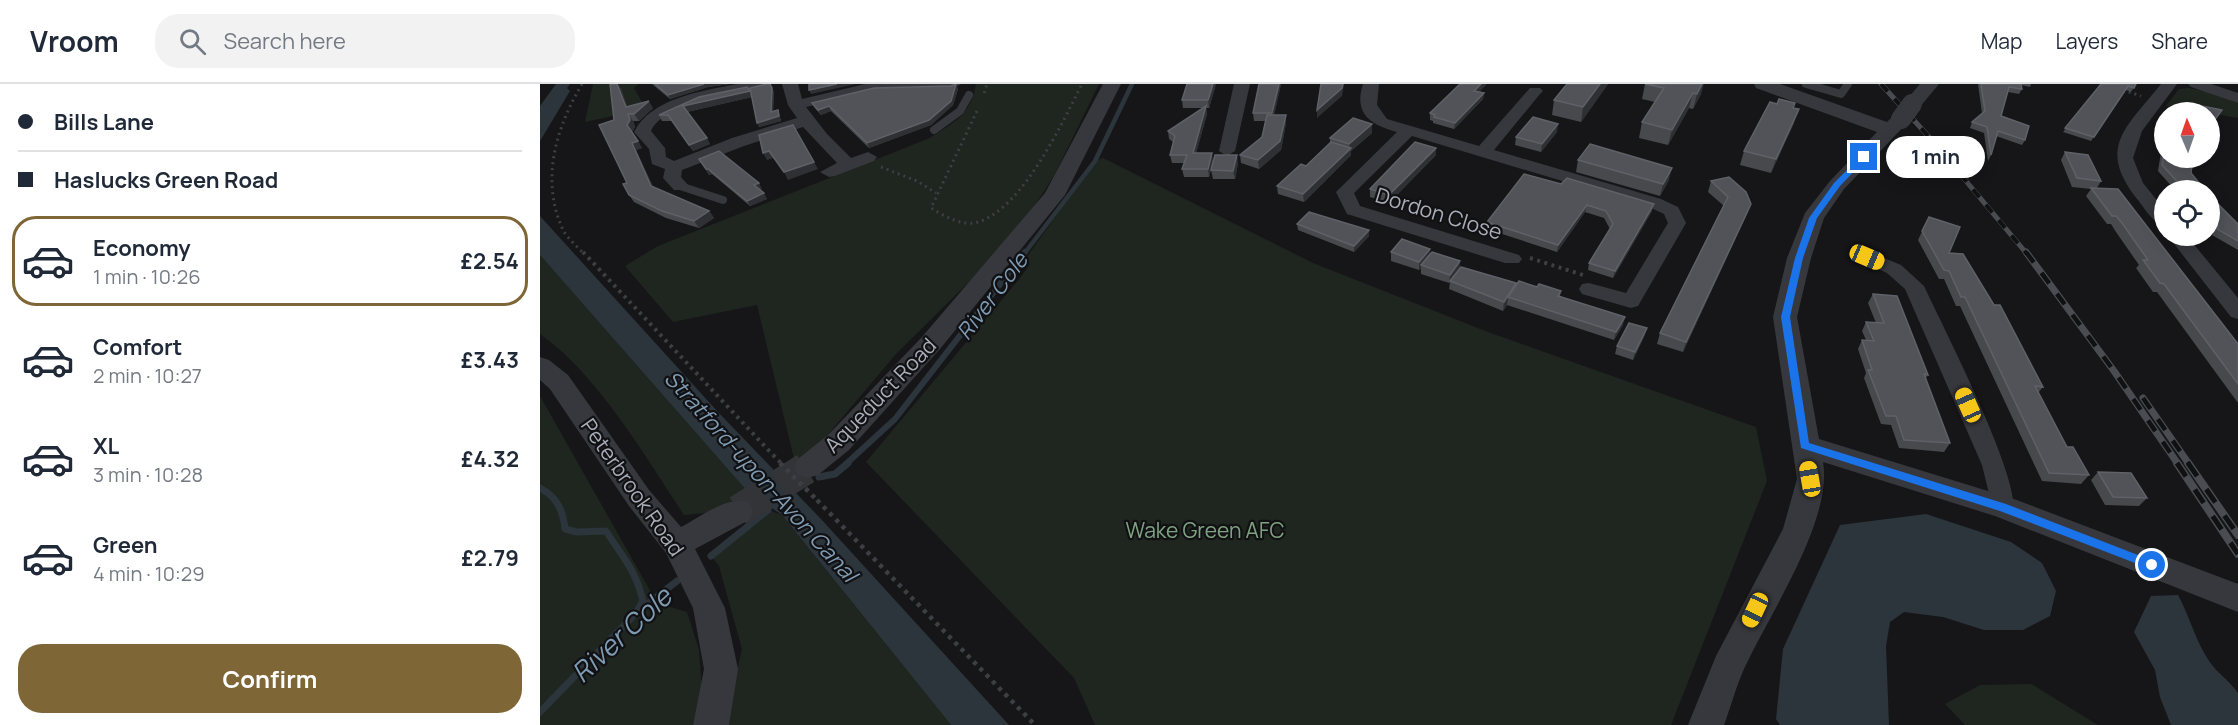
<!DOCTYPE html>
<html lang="en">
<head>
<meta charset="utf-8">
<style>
	:root { --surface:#fff; --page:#f2f2f3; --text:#1f2937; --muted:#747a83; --line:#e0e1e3; --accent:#7e6636 }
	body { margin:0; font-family:Manrope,sans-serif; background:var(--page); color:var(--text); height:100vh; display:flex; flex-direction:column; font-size:22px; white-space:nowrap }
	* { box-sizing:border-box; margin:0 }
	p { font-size:20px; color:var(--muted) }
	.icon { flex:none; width:33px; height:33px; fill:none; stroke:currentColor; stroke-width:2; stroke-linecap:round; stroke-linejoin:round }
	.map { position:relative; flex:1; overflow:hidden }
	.drawer { display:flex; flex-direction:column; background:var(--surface); width:540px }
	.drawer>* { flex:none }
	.hud { display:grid; align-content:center; height:132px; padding:0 18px; background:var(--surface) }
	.needle { width:39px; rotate:358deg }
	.fabs { position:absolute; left:1614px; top:18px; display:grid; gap:12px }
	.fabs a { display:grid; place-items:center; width:66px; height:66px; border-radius:50%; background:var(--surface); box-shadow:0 3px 15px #0003; font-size:30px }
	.end { position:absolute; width:27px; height:27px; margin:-14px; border:8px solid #1a73e8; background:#fff; box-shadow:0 0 0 3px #fff }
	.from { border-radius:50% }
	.bubble { position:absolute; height:42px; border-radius:21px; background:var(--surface); box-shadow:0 3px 15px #0003; font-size:20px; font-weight:700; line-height:42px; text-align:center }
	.car { position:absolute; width:18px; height:36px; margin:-18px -9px; border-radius:8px; box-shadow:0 0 4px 2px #0007; background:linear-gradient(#f5c518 24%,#345 0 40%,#f5c518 0 76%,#345 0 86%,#f5c518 0) }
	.hud b { display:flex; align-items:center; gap:21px; height:57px; font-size:22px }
	.hud b+b { border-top:2px solid var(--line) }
	.hud i { width:15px; height:15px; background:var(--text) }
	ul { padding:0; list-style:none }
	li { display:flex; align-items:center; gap:18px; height:90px; margin:0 12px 9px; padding:0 6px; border:3px solid transparent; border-radius:24px }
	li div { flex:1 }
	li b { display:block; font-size:22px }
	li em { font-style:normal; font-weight:700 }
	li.current { border-color:var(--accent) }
	li>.icon { width:54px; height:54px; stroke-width:1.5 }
	.cta { display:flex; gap:12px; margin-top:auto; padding:12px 18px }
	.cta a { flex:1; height:69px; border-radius:24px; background:var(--accent); color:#fff; font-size:24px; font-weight:700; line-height:69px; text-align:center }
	header { display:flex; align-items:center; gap:36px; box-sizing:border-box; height:84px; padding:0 30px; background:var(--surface); border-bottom:2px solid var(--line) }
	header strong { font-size:28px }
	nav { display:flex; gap:33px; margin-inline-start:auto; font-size:21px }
	.search { width:420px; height:54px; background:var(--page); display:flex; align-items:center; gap:15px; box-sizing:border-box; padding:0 21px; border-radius:24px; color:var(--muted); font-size:22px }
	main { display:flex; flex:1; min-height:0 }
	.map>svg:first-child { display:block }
	.green { fill:#1e261f }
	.water { fill:#2c353c }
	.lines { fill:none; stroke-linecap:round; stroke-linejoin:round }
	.stream-far2 { stroke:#2c353c; stroke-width:4.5 }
	.stream-far1 { stroke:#2c353c; stroke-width:6 }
	.stream { stroke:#2c353c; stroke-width:7 }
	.tertiary-tunnel { stroke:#333438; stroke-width:32; stroke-dasharray:32 16; stroke-linecap:butt }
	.path-far2 { stroke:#3d3f44; stroke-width:3; stroke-dasharray:2 4; stroke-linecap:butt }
	.path-far1 { stroke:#3d3f44; stroke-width:4; stroke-dasharray:3 4.5; stroke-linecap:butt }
	.path { stroke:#3d3f44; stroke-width:4.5; stroke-dasharray:4 5; stroke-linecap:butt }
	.service { stroke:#37383d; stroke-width:8 }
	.minor { fill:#37383d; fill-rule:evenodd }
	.tertiary { fill:#37383d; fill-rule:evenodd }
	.rail-far2-casing { stroke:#4a4c52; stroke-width:5 }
	.rail-far1-casing { stroke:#4a4c52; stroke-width:7 }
	.rail-casing { stroke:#4a4c52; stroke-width:8 }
	.rail-far2 { stroke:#111113; stroke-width:4; stroke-dasharray:10; stroke-linecap:butt }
	.rail-far1 { stroke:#111113; stroke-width:4.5; stroke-dasharray:13; stroke-linecap:butt }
	.rail { stroke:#111113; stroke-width:5; stroke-dasharray:16; stroke-linecap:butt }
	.path-bridge-far1 { stroke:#3d3f44; stroke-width:4; stroke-dasharray:3 4.5; stroke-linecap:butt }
	.path-bridge { stroke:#3d3f44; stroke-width:4.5; stroke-dasharray:4 5; stroke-linecap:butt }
	.tertiary-bridge { stroke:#37383d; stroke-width:20 }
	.wall { fill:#47494d }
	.shaded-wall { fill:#2f3033 }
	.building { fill:#525359; stroke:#5f6168; stroke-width:1.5 }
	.route { fill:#1a73e8 }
	.labels { text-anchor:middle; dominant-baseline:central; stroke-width:4.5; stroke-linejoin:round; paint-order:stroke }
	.street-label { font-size:21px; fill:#a8adb8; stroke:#111113 }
	.park-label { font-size:21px; fill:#7fa381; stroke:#111113 }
	.water-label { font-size:22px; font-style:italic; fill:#7f9bb3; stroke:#111113 }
	.near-water-label { font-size:27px; font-style:italic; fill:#7f9bb3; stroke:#111113 }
</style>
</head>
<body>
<header>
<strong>Vroom</strong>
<div class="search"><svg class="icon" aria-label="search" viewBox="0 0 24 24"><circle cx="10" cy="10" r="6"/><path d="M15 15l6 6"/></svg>Search here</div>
<nav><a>Map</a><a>Layers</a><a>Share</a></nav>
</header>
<main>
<section class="drawer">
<div class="hud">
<b><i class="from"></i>Bills Lane</b>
<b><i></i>Haslucks Green Road</b>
</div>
<ul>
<li class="current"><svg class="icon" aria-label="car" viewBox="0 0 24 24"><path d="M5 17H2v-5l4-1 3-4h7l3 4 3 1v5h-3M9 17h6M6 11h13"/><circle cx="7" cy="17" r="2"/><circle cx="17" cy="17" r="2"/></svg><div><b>Economy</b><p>1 min · 10:26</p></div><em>£2.54</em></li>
<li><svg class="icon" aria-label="car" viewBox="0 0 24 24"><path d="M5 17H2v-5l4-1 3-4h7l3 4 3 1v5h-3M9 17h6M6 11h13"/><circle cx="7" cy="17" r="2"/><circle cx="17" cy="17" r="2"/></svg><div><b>Comfort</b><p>2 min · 10:27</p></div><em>£3.43</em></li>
<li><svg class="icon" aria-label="car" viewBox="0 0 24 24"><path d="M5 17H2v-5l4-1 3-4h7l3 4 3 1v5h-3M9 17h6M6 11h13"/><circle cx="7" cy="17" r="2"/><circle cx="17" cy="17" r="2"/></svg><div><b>XL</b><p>3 min · 10:28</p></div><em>£4.32</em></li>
<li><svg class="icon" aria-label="car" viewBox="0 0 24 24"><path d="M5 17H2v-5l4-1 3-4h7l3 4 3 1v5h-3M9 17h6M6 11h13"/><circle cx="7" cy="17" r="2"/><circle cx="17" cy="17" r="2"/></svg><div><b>Green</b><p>4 min · 10:29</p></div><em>£2.79</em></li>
</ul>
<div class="cta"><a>Confirm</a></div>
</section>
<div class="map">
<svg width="1698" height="641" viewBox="0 0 1698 641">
	<rect width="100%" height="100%" fill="#161618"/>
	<!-- green -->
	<g class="green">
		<polygon points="53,0 98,0 94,4 106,25 45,38"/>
		<path d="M436,0H559L514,92L495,121L437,190L356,270L264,379H255L217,221L133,238L85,182L118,162L390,54C414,38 431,31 436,0Z"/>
		<polygon points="1649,4 1669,8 1698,19 1698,34 1626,22 1639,5"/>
		<polygon points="563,74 773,179 948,248 1216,343 1227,397 1131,641 555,641 534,594 326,378 480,194 490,180 486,174 555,77"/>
		<path d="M0,171L207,407L176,428L144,431C105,372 58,291 0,250Z"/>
		<polygon points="0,312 117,519 147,528 159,566 162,608 153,641 0,641"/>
		<polygon points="228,426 242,431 411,641 185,641 202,565 179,482 171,472"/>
		<polygon points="1491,600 1558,641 1425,641 1405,620 1440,601"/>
	</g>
	<!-- water -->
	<g class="water">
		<polygon points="16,0 30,0 27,4 30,7 0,57 0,22"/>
		<polygon points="0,132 178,328 281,435 469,641 411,641 242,431 207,407 0,171"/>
		<polygon points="1386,430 1471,458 1502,479 1516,507 1510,532 1483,546 1444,546 1403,533 1364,528 1350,538 1346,562 1349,641 1240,641 1236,635 1243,565 1300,441"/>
		<path d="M1638,511C1650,533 1655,556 1669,577C1677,589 1690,597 1698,609V641H1631L1620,613L1615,586L1594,548L1611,512Z"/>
	</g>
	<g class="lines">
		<!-- stream-far2 -->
		<polyline class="stream-far2" points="484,170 555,77 592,0"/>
		<!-- stream-far1 -->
		<polyline class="stream-far1" points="306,380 355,335 485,168"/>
		<!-- stream -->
		<g class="stream">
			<polyline points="279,393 295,390 308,379"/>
			<path d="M0,404C17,413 23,426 25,445L37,448L66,447C83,474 95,484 103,517L97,527"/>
			<polyline points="171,472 228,426"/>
			<polyline points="0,628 96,529 137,497"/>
		</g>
		<!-- tertiary-tunnel -->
		<polyline class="tertiary-tunnel" points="198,427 268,383"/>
		<!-- path-far2 -->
		<g class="path-far2">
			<path d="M42,0C16,44 0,96 23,146C27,154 38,163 44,170"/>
			<polyline points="1583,6 1601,12"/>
			<polyline points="444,9 447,0"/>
			<path d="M437,27L391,124C404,132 423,143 438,138C483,124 522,39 542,0"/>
			<polyline points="341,83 377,97 396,109"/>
		</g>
		<!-- path-far1 -->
		<g class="path-far1">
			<polyline points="43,168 233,371"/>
			<polyline points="990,174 1043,191"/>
		</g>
		<!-- path -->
		<polyline class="path" points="277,416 495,641"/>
		<!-- service -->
		<g class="service">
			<polyline points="1266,0 1301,10 1308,0"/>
			<polyline points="394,46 420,27 429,11"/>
			<polyline points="140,102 183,116"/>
		</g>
		<!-- minor -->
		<g class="minor">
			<path d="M197,0H228L225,3C195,11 125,17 111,47L125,64L126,73L134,77L192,54L257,34L248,21L242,0H258L262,15L325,0H421L413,5L336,7L266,23L287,50L311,74L328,68L337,73L334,77L295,92L289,93L280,88L297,79L263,43L204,62L142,86L141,93L149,102L146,106H134L123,94L125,85L112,80L109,65L94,48C111,14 162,7 197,0Z"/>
			<polygon points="694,0 710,0 695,67 687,72 679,67"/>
			<path d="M823,0H839L837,21L847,35L939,62L990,4H1000L1003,7L1000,10L954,66L1121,115L1138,123L1146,139L1098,222L1091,224L1042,210L1039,205L1042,200L1049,199L1086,209L1128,139L1124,130L1109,123L872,52L814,109L820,122L979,171L982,175L979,179H965L807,130L796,108L857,48C832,41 813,31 823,0Z"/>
			<path d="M1621,0H1637L1602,47L1593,74L1603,99L1624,125V142C1613,139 1605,125 1598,116C1556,63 1586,44 1621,0Z"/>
			<polygon points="1648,0 1671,0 1698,9 1698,19 1651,3"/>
			<polygon points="1628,152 1647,152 1698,214 1698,235 1691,233"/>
			<path d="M1327,167L1361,181L1384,202C1400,237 1486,403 1472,430L1463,433L1454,430L1442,381L1365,205L1347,189L1320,177L1317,173L1320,169Z"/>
		</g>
		<!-- tertiary -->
		<g class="tertiary">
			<polygon points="563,0 581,0 525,111 400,265 309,366 278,391 268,394 258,391 254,383 258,375 289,350 382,253 505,109"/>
			<path d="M1214,0H1240L1347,38L1354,31L1361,29L1371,35L1304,105L1284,134L1271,174L1257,233L1279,355L1474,415L1698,500V528L1455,432L1283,378C1293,437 1229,530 1204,585C1196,603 1191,622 1184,641H1148L1176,572L1243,445L1257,395L1233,233L1247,174L1265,129L1290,97L1337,48L1216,4Z"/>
			<polygon points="1380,0 1399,0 1379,24 1365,24 1363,20"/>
			<path d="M0,273L9,276L28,291L109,406L141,443C161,433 187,411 209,418L213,427L209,436L155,465L185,524L198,585L189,641H153L164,585L153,524L126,469L89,422L10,305L0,296Z"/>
		</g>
		<!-- rail-far2 casing -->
		<g class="rail-far2-casing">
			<polyline id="rail-far2" points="1341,0 1390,54 1487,170"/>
		</g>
		<!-- rail-far1 casing -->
		<g class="rail-far1-casing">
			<g id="rail-far1">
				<polyline points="1486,168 1574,287 1638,380"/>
				<polyline points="1603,314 1649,380"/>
			</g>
		</g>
		<!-- rail casing -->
		<g class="rail-casing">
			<g id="rail">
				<polyline points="1637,379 1698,470"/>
				<polyline points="1648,379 1698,451"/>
			</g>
		</g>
		<!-- rail-far2 -->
		<use href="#rail-far2" class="rail-far2"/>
		<!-- rail-far1 -->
		<use href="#rail-far1" class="rail-far1"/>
		<!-- rail -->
		<use href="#rail" class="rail"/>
		<!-- path-bridge-far1 -->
		<polyline class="path-bridge-far1" points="233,371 242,380"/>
		<!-- path-bridge -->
		<polyline class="path-bridge" points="240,379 277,416"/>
		<!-- tertiary-bridge -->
		<polyline class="tertiary-bridge" points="1361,35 1372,20"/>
	</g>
	<!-- wall -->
	<g class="wall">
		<polygon points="112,0 190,0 168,3 130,15"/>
		<polygon points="416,0 418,5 413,21 391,41 329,64 291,27 281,31 274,23 272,19 411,2"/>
		<polygon points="676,0 669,24 666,24 667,30 656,69 673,77 669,93 644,93 642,85 644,79 632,79 630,71 633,58 629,55 628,47 663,24 643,24 642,16"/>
		<polygon points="719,0 741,0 734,31 746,39 741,66 719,85 701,79 700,71 722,53 725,37 714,37 713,29"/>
		<polygon points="1027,0 1068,0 1041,38 1012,31 1014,16"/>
		<polygon points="1105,0 1161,10 1153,25 1149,24 1128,61 1099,54 1102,38 1115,18 1102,15"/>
		<polygon points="1438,0 1491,0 1490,3 1481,1 1482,5 1479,10 1468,8 1461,32 1485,56 1482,61 1456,52 1451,71 1448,77 1444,49 1430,44 1432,38 1442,29"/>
		<polygon points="1561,0 1596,0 1591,8 1586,6 1551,57 1523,48"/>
		<polygon points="223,1 232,4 234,8 233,27 238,26 241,37 219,43 212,13 147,28 170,60 153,67 132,37 122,37 119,31 207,3 211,10"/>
		<polygon points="81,4 87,23 113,24 99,37 93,37 95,43 92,48 102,64 96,66 113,103 169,127 174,134 159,144 126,134 94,118 89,111 74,36"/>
		<polygon points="939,8 944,9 943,15 914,45 893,39 893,37 890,36 890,29"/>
		<polygon points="1253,24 1254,39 1231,89 1200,81 1204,67"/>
		<polygon points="832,40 832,49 811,67 811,71 764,118 738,110 737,102 766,82 790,59 790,54"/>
		<polygon points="1017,48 1001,68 975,61 976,53"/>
		<polygon points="1624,63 1624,74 1651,89 1665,106 1635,106 1618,87 1621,68"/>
		<polygon points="1525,68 1561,97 1557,104 1698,260 1698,319 1617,208 1613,208 1596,184 1599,181 1576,148 1571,140 1567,140 1546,112 1551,105 1532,103 1521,76"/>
		<polygon points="896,71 849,119 830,113 830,105"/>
		<polygon points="159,75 222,105 220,105 227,115 210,122 172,90 169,91"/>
		<polygon points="1038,76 1129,96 1120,112 1036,88"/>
		<polygon points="698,79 695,95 673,95 671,86"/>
		<polygon points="1171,97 1207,130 1143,268 1117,260 1120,249 1184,122 1168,108"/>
		<polygon points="1021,100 1112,127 1073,194 1048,186 1049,179 1070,145 1064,134 1045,128 1017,168 947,145 947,138"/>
		<polygon points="1670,112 1698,140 1698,166 1672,151 1673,149 1670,145"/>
		<polygon points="1389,133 1409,169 1503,303 1498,309 1527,363 1549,391 1541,400 1502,397 1420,222 1416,222 1404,195 1399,195 1378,156"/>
		<polygon points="757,140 829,146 829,152 814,168 758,146"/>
		<polygon points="890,165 890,170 920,184 976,199 1021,207 1020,212 1083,241 1074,256 967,221 963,227 909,205 910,198 909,199 881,190 881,184 879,186 851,177 851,168"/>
		<polygon points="1333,210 1388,291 1385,295 1410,359 1404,368 1359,364 1351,341 1341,340 1324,294 1326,289 1318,265 1322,256 1326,256 1322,247 1326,238 1336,239 1328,219"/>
		<polygon points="1107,244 1104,253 1093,276 1075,270 1077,262"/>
		<polygon points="1558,388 1607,414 1599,422 1565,421 1551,396"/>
	</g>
	<!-- shaded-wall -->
	<g class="shaded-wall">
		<polygon points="77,0 81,4 90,30 86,23"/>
		<polygon points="164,0 190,0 168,3 130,15 128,11"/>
		<polygon points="297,0 316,0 271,10 269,6"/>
		<polygon points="416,0 418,5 413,21 391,41 329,64 327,59"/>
		<polygon points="673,0 676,0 669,24 668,16"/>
		<polygon points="739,0 741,0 733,37 732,29"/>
		<polygon points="803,0 804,0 802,12 777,34 777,26"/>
		<polygon points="941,0 947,0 934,13 934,7"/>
		<polygon points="1060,0 1068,0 1041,38 1043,23"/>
		<polygon points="1162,0 1164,0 1161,10 1153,25 1157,10"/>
		<polygon points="232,4 234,8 233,32 231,28"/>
		<polygon points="210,7 213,13 146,28 143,22"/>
		<polygon points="944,9 943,15 914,45 915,39"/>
		<polygon points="1153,9 1149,24 1128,61 1132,46"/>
		<polygon points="109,17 113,24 99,37 94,30"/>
		<polygon points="289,22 291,27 281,31 278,26"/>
		<polygon points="666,22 667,30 654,77 653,69"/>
		<polygon points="1259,25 1254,39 1231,89 1236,75"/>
		<polygon points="238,26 241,37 219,43 217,39"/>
		<polygon points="88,30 93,37 95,43 92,48 87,41"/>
		<polygon points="746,31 746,39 741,66 719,85 718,76"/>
		<polygon points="832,40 832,49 811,67 811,71 764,118 763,110 810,65 809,60"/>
		<polygon points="1018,40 1017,48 1001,68 1002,60"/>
		<polygon points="167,54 170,60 153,67 149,61"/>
		<polygon points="98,57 102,64 96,66 116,109 111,102 92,59"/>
		<polygon points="896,64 896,71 849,119 849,111"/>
		<polygon points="229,67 233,74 227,76 223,69"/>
		<polygon points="672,69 673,77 669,93 668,85"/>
		<polygon points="697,71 698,79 695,95 693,87"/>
		<polygon points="274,78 278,85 248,96 244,88"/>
		<polygon points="1132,84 1129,96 1120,112 1123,100"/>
		<polygon points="166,85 168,85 172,90 169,91"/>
		<polygon points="219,99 222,105 217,106 214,101"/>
		<polygon points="224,109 227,115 210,122 207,117"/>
		<polygon points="1114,120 1112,127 1073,194 1075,187"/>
		<polygon points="1211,120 1207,130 1143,268 1146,258"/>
		<polygon points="1047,121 1045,128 1017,168 1018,161"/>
		<polygon points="169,127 174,134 159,144 154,137"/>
		<polygon points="829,146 829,152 814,168 814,162"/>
		<polygon points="890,165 890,173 881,181 881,184 879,186 879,178"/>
		<polygon points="920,177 920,185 910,197 909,199 910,191"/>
		<polygon points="976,199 968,213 967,221 963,227 964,218"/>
		<polygon points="1085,233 1083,241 1074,256 1076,248"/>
		<polygon points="1107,244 1104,253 1093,276 1095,268"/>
	</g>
	<!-- building -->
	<g class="building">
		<polygon points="70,0 77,0 86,23 109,17 94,30 88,30 90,36 87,41 98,57 92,59 111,102 169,127 154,137 122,127 89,111 83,100 87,99 59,41 74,36"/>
		<polygon points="115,0 164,0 128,11"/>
		<polygon points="225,0 230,0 232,4 231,28 238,26 239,32 217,39 210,4 223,1"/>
		<polygon points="269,0 297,0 269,6"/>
		<polygon points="416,0 411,17 389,36 327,59 289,22 278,26 272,19 334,4 411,2"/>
		<polygon points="647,0 673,0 668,16 642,16"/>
		<polygon points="719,0 739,0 732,29 713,29"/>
		<polygon points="781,0 803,0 802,4 777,26"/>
		<polygon points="920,0 941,0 934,7 944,9 915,39 894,33 895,31 890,29"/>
		<polygon points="1027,0 1060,0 1043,23 1014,16"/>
		<polygon points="1105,0 1162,0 1157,10 1153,9 1132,46 1102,38 1124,4"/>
		<polygon points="1441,0 1481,0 1482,5 1469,3 1461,32 1489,42 1485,56 1458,47 1451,71 1447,43 1432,38 1445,27"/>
		<polygon points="1561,0 1596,0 1594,4 1588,2 1554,53 1525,44"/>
		<polygon points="207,3 210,7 143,22 167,54 149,61 128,31 119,31 159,13"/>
		<polygon points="1239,15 1255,19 1253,24 1259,25 1236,75 1204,67 1230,18 1237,20"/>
		<polygon points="1652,20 1682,26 1671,41 1670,41 1670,28 1646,28"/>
		<polygon points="666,22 653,69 672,69 668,85 642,85 647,71 630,71 635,52 628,47"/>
		<polygon points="727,31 746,31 740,57 718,76 700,71 722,53"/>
		<polygon points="993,33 1018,40 1002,60 976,53"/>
		<polygon points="813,34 832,40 809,60 790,54"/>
		<polygon points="253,41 274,78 244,88 229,67 223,69 219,51"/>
		<polygon points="791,58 811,64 763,110 737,102 761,80 766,82"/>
		<polygon points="875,58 896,64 849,111 830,105"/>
		<polygon points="1050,60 1132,84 1123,100 1038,76"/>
		<polygon points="1624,66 1624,74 1653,74 1651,89 1665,106 1645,106 1622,81"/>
		<polygon points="179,67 219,99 214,101 224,109 207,117 168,85 166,85 159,75"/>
		<polygon points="1525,68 1548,71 1561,97 1537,94"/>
		<polygon points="675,71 697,71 693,87 671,86"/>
		<polygon points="984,90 1021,100 1027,94 1114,120 1075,187 1049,179 1073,140 1066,127 1047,121 1018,161 947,138"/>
		<polygon points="1189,93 1206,108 1211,120 1146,258 1120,249 1188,113 1171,97"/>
		<polygon points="1551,104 1578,105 1698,260 1698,300 1624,200 1620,199 1603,176 1608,176 1582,139 1576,132 1572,132"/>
		<polygon points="1670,112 1698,140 1698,157 1677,145 1678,142 1670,134"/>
		<polygon points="769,128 829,146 814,162 757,140"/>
		<polygon points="1389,133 1420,143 1409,169 1423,170 1454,221 1460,221 1503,303 1495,302 1527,363 1533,363 1549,391 1509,389 1425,213 1421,213 1409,187 1404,186 1382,147"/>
		<polygon points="862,155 890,165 879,178 851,168"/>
		<polygon points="892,168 920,177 910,191 881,181"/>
		<polygon points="921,183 976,199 964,218 910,197"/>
		<polygon points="979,197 997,203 999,200 1021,207 1018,212 1085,233 1076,248 968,213"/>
		<polygon points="1333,210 1357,212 1388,291 1384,290 1410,359 1364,356 1356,332 1346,332 1328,286 1332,286 1322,256 1334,257 1326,238 1344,239"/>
		<polygon points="1089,239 1107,244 1095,268 1077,262"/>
		<polygon points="1558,388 1591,389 1607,414 1573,413"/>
	</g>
	<!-- route -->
	<polygon class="route" points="1321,72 1328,73 1300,102 1277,134 1263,174 1250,233 1269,359 1466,420 1616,478 1616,484 1608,484 1460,427 1261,364 1241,233 1255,174 1269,134 1294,99"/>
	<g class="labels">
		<!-- street labels -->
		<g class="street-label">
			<text transform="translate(899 129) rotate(17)">Dordon Close</text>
			<text transform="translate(340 311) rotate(-46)">Aqueduct Road</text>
			<text transform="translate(93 403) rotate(55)">Peterbrook Road</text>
		</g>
		<!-- park labels -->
		<g class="park-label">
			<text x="665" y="446">Wake Green AFC</text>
		</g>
		<!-- water labels -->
		<g class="water-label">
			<text transform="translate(452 212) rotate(-53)">River Cole</text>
			<text transform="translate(221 392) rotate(48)">Stratford-upon-Avon Canal</text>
		</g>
		<!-- near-water labels -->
		<g class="near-water-label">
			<text transform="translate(81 550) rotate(-43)">River Cole</text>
		</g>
	</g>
</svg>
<div class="fabs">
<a><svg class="needle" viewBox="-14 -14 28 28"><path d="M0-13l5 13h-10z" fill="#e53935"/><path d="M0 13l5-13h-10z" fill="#747a83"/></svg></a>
<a><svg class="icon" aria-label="locate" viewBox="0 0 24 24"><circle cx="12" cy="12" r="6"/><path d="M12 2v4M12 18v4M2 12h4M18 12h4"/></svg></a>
</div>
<i class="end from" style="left:1612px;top:481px"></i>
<i class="end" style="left:1324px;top:73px"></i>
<div class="bubble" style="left:1346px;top:52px;width:99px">1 min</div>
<i class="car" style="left:1327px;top:173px;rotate:113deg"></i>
<i class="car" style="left:1428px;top:321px;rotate:336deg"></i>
<i class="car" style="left:1270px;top:395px;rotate:350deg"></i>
<i class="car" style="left:1215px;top:526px;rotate:205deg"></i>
</div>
</main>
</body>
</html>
